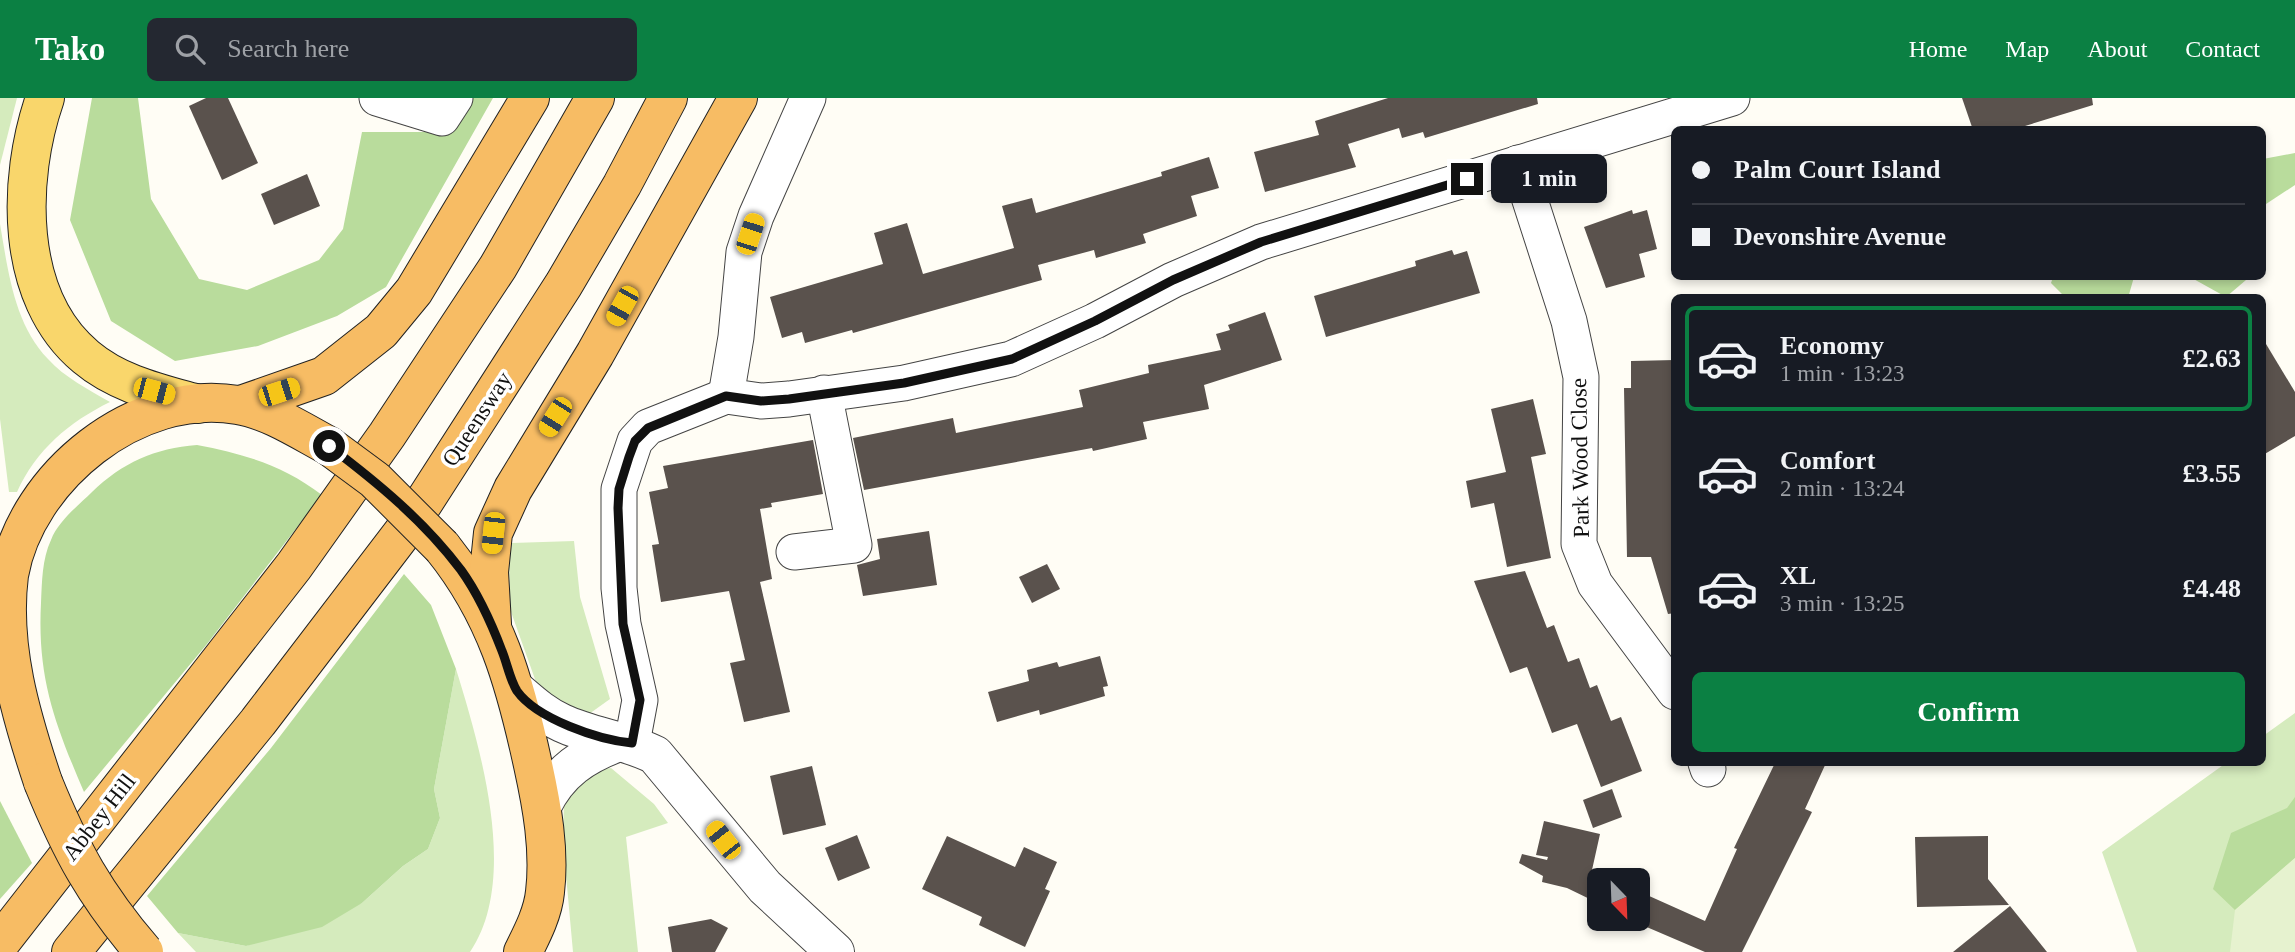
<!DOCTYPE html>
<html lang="en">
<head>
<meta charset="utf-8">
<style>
	:root { --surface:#171b24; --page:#242831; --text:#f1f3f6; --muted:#9ea1a6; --line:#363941; --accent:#0b8043 }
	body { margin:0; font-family:"Times New Roman",serif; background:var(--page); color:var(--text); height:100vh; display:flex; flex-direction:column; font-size:26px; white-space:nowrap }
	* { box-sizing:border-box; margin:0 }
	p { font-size:23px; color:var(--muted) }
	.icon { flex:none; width:38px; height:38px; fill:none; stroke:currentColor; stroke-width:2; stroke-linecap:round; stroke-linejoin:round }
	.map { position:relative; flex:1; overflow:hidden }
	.drawer { position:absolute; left:1671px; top:196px; width:595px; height:472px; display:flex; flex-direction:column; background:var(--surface); border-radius:10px; box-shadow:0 4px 10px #0003 }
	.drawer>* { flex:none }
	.guide { position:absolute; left:1671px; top:28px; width:595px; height:154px; border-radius:10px; box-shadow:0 4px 10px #0003; display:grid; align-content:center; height:154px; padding:0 21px; background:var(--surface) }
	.needle { width:46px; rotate:157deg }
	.tools { position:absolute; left:1587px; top:770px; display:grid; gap:14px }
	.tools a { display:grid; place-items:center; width:63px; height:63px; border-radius:10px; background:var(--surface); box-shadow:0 4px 10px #0003; font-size:35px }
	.end { position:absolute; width:32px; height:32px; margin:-16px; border:9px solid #111; background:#fff; box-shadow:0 0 0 4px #fff }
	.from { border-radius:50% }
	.bubble { position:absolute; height:49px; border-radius:10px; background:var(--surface); box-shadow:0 4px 10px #0003; font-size:23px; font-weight:700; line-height:49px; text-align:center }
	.car { position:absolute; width:21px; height:42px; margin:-21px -10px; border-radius:9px; box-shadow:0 0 5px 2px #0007; background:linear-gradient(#f5c518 24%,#345 0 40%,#f5c518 0 76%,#345 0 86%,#f5c518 0) }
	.guide b { display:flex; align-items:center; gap:24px; height:66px; font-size:26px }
	.guide b+b { border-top:2px solid var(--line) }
	.guide i { width:18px; height:18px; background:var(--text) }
	ul { padding:12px 0 0; list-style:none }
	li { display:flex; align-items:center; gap:21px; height:105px; margin:0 14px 10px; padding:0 7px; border:4px solid transparent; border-radius:10px }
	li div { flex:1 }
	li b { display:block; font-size:26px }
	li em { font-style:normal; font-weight:700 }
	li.current { border-color:var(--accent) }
	li>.icon { width:63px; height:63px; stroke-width:1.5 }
	.primary-button { display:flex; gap:14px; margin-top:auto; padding:14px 21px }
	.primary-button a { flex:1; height:80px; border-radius:10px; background:var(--accent); color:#fff; font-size:28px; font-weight:700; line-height:80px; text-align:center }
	header { display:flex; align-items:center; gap:42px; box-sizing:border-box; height:98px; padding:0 35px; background:var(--accent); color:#fff }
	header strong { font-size:33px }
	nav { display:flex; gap:38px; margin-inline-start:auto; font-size:24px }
	.search { width:490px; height:63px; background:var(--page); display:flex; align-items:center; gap:18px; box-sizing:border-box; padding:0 24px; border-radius:10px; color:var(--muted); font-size:26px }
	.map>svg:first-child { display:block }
	.green { fill:#d5ebbd }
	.forest { fill:#b9dc9c }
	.pitch { fill:#e6f2cf }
	.building { fill:#5a524d }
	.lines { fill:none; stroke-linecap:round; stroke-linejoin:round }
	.minor-casing { stroke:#444; stroke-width:37 }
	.tertiary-casing { stroke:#444; stroke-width:40 }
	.primary-casing { stroke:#222; stroke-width:40 }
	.trunk-casing { stroke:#222; stroke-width:40 }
	.minor { stroke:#fff; stroke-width:35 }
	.tertiary { stroke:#fff; stroke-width:38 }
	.primary { stroke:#f9d66b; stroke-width:38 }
	.trunk { stroke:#f7bc64; stroke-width:38 }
	.trunk-bridge-casing { stroke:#222; stroke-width:40; stroke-linecap:butt }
	.trunk-bridge { stroke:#f7bc64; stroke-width:38 }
	.route { stroke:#111; stroke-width:9 }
	.labels { text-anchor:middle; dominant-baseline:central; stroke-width:7; stroke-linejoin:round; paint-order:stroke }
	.street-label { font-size:23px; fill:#111; stroke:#fff }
</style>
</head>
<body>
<header>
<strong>Tako</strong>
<div class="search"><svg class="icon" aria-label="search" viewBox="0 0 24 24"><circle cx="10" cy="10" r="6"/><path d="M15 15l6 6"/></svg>Search here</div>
<nav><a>Home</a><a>Map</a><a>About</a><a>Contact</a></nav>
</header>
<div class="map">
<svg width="2295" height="854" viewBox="0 0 2295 854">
	<rect width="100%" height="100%" fill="#fffdf5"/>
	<!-- green -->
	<g class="green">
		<polygon points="0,0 17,0 0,67"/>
		<path d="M0,126C8,172 14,226 48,261C64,279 89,292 110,304C69,324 36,352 17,394H9L0,321Z"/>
		<polygon points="574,443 580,499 610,601 589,616 565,609 536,584 510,511 509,462 512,445"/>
		<path d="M456,571C480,649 520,781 470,854H196L178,835L246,848L362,805L403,768L428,751L440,720L434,691Z"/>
		<polygon points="2295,615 2295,854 2137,854 2102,754 2226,665 2263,665 2263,638"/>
		<polygon points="611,670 654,706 668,725 626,739 638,854 573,854 563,744 564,702 591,673"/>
	</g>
	<!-- forest -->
	<g class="forest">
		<polygon points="92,0 138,0 151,101 199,181 247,192 319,162 343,131 362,34 448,34 469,0 493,0 386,189 337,218 258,248 175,263 111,223 70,122"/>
		<polygon points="2295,55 2295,87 2263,108 2263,61"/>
		<polygon points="2053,179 2053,178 2134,179 2128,200 2065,199 2051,185"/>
		<polygon points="2190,179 2244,179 2246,182 2226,199"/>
		<path d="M197,347C244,356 283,367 322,397L207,546L84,694C55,626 37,580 41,505C42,484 42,461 51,442C58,423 79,407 92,394C122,365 155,350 197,347Z"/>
		<polygon points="404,476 431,507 456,571 434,691 440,720 428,751 403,768 362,805 322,829 246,848 178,835 147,798 271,650"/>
		<polygon points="2295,699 2295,760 2235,812 2213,791 2231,735 2287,710"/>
		<polygon points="0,703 32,765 0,801"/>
	</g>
	<!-- pitch -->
	<polygon class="pitch" points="2295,760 2295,854 2230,854 2235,812"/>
	<!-- building -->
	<g class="building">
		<polygon points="206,0 228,0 258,65 222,82 189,8"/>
		<polygon points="1388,0 1537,0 1538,6 1425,40 1423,34 1402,40 1399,30 1348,46 1356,69 1265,94 1254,54 1319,37 1315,23"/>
		<polygon points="1962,0 2092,0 2093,7 2012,32 1973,32"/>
		<polygon points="1209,59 1219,90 1191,98 1197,118 1143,136 1146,145 1096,160 1094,152 1038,167 1042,182 853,235 852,232 805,245 802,234 782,240 770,199 883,166 874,135 907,125 923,176 1014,150 1002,108 1032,100 1036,115 1162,78 1161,74"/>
		<polygon points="307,76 320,108 274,127 261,96"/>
		<polygon points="1632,112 1633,116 1647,112 1657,151 1639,156 1645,179 1606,190 1584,129"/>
		<polygon points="1452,152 1454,157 1467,153 1480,195 1326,239 1314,198 1416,168 1415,163"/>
		<polygon points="1265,214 1282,262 1204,287 1209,311 1143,324 1147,341 1093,353 1092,350 864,392 853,340 953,320 956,335 1083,309 1079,292 1149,275 1148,267 1221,252 1216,236 1230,232 1228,227"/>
		<polygon points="2263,241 2295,294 2295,338 2263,357"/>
		<polygon points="1675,262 1675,515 1668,516 1651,459 1627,459 1624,290 1631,290 1631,263"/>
		<polygon points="1533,301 1546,356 1531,359 1551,460 1507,469 1494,405 1471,410 1466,383 1506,374 1491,311"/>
		<polygon points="813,342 823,396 771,405 772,409 760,411 772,481 760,484 790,614 744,624 730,565 745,562 729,493 661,504 652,447 659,446 649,394 668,390 663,368"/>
		<polygon points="929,433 937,487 863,498 857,467 880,461 877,441"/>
		<polygon points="1047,466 1060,491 1032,505 1019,479"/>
		<polygon points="1525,473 1547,530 1554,527 1568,564 1579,560 1590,590 1597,587 1611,623 1621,619 1642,673 1601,689 1577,626 1552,635 1527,569 1510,575 1474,483"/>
		<polygon points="1100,558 1108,588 1103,589 1105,598 1040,617 1039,612 997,624 988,594 1029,583 1027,572 1057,564 1059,569"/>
		<polygon points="1775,665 1826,665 1805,711 1812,714 1742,854 1705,854 1628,821 1638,821 1638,793 1705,823 1737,751 1734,750"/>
		<polygon points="812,668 826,727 783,737 770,678"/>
		<polygon points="1612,691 1622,719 1593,730 1583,702"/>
		<polygon points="1544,723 1600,736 1592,772 1617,782 1600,782 1600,806 1567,790 1542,784 1543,778 1519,765 1522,756 1547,762 1548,759 1536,757"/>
		<polygon points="857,737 870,770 838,783 825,750"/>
		<polygon points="947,738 1015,769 1024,749 1057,764 1045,791 1050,793 1025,849 979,827 982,819 922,791"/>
		<polygon points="1988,738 1988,781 2009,807 1917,809 1915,739"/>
		<polygon points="2010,808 2047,854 1953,854"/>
		<polygon points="711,821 728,830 715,854 672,854 668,829"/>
	</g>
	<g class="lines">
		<!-- minor casing -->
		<g class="minor-casing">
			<g id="minor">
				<polyline points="377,0 442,20 455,0"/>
				<polyline points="1518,65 1569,223 1581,279 1579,446 1595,486 1675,594"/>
				<polyline points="726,298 736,239 744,154 756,118 808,0"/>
				<polyline points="794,454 854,447 824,295"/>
				<polyline points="632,645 640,602 623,526 619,490 619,391 635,343 648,329 726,298 761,303 789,301 904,285 1011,261 1095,223 1173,182 1261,144 1732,0"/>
				<polyline points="1706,665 1708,671"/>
			</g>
		</g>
		<!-- tertiary casing -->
		<g class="tertiary-casing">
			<g id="tertiary">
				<path d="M517,593C531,605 544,617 562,625C592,639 626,642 655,657L765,789L835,854"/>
				<path d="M542,708C559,673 584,657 619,644"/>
			</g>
		</g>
		<!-- primary casing -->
		<g class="primary-casing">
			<path id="primary" d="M45,0C17,81 14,199 86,259C118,286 159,295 198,306"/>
		</g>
		<!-- trunk casing -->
		<g class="trunk-casing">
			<g id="trunk">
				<polyline points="241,307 324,278 381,233 414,193 530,0"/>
				<path d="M442,449C496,516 515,584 533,667C542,708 550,752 545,794C543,815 532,836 523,854"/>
				<polyline points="492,526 489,474 493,435 513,391 595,256 738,0"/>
				<path d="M43,684C21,618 0,548 9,477C26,379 137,289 238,307C269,312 301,333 329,348"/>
				<polyline points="0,845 294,468 387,337 498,169 595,0"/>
				<polyline points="71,854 258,624 413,421 564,186 622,87 668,0"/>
			</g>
		</g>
		<!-- minor -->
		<use href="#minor" class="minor"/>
		<!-- tertiary -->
		<use href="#tertiary" class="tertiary"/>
		<!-- primary -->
		<use href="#primary" class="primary"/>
		<!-- trunk -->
		<use href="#trunk" class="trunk"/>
		<!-- trunk-bridge casing -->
		<g class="trunk-bridge-casing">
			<g id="trunk-bridge">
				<polyline points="329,348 375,382 442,449"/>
				<path d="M43,684C71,753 95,797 144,854"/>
			</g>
		</g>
		<!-- trunk-bridge -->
		<use href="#trunk-bridge" class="trunk-bridge"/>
	</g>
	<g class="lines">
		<!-- route -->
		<path class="route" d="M329,348C378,385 424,423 461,472C479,497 491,524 502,553C507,565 510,582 517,593C537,621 599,642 632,645L640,602L623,526L618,410L619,391L629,359L635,343L648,330L726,298L761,303L789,301L904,285L1012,261L1095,223L1173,182L1261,144L1467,81"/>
	</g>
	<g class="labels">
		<!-- street labels -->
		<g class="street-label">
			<text transform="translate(477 321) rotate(-57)">Queensway</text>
			<text transform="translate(1580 360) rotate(-91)">Park Wood Close</text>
			<text transform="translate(99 719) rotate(-52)">Abbey Hill</text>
		</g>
	</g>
</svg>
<div class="tools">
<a><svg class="needle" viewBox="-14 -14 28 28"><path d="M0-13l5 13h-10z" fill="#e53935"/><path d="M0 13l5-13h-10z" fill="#9ea1a6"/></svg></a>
</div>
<i class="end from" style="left:329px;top:348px"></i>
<i class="end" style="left:1467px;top:81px"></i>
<div class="bubble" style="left:1491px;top:56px;width:116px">1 min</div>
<i class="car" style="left:750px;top:136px;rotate:18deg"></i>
<i class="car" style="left:622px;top:208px;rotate:209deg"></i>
<i class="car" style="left:154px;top:293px;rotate:105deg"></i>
<i class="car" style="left:279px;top:294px;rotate:72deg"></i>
<i class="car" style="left:555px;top:319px;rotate:212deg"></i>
<i class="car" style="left:493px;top:435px;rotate:186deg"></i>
<i class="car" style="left:723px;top:742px;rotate:322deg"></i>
<div class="guide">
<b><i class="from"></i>Palm Court Island</b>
<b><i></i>Devonshire Avenue</b>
</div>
<section class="drawer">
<ul>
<li class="current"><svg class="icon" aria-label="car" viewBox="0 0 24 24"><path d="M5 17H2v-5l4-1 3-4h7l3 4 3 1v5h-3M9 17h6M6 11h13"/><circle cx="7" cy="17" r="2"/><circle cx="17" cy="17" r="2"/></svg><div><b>Economy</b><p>1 min · 13:23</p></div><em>£2.63</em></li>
<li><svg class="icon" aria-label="car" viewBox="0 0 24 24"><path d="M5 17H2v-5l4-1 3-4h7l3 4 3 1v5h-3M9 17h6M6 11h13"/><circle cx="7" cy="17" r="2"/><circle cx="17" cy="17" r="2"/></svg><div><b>Comfort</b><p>2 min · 13:24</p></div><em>£3.55</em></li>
<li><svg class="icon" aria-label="car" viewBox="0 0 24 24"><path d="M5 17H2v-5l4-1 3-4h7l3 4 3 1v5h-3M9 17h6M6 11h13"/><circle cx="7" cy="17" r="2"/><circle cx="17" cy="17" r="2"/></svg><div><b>XL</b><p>3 min · 13:25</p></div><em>£4.48</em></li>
</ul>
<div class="primary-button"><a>Confirm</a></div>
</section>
</div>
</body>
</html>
